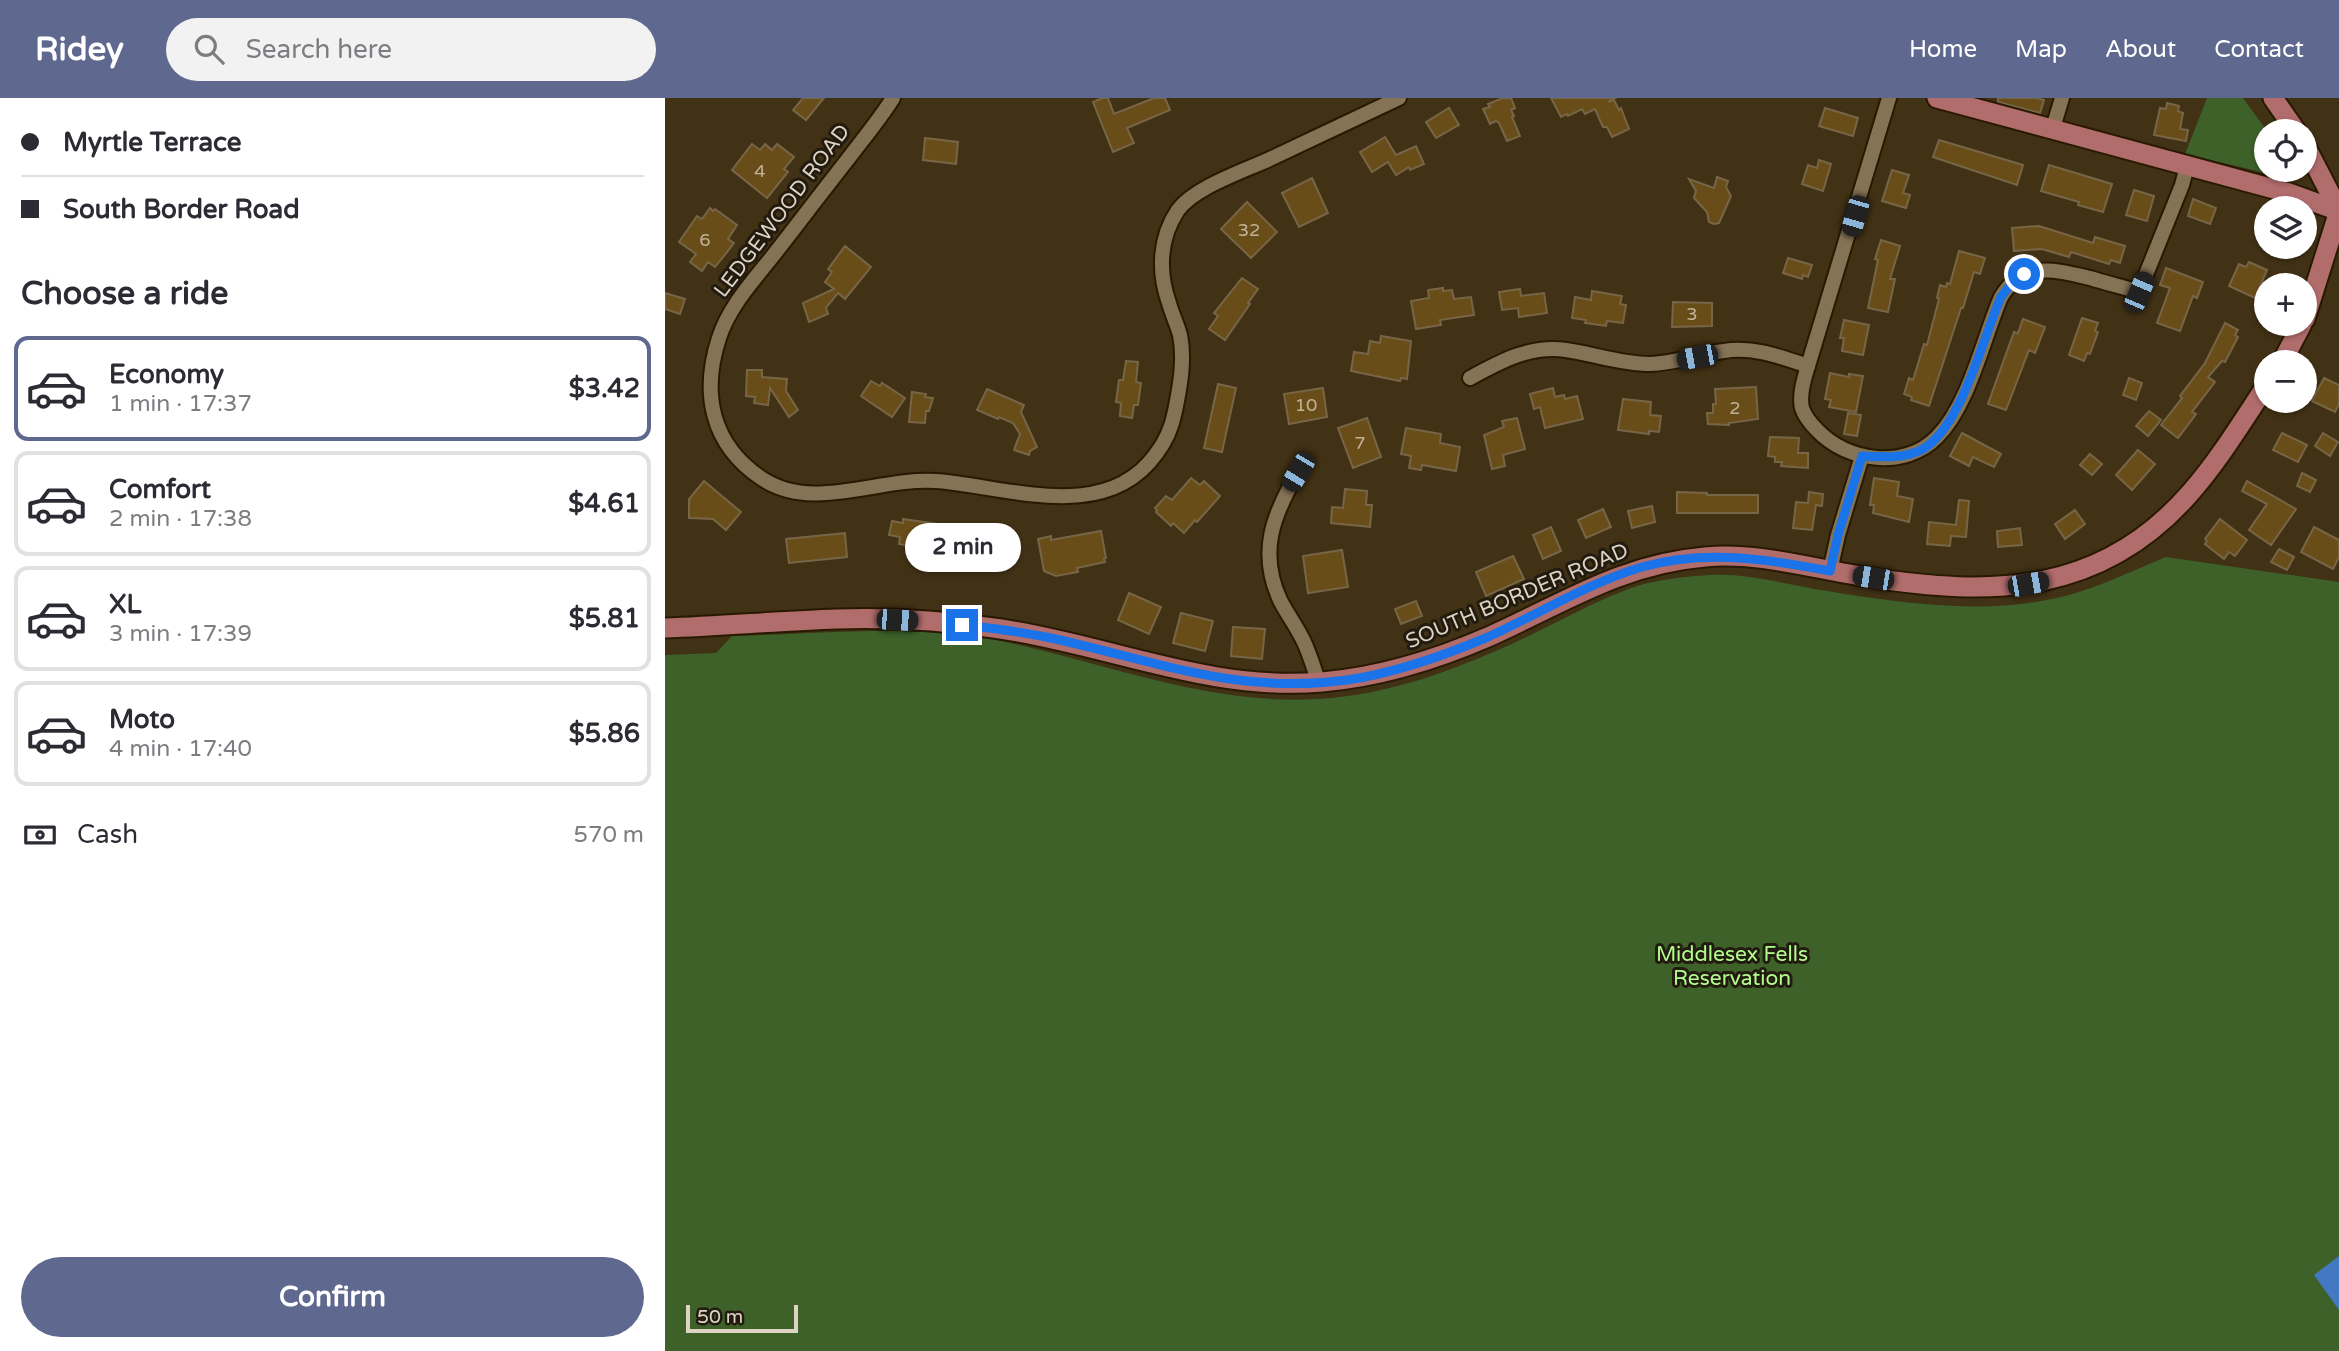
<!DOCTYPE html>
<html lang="en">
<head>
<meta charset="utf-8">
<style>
	:root { --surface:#fff; --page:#f2f2f3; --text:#2b2b33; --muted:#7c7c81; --line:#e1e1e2; --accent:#5f688e }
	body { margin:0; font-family:"Varela Round",sans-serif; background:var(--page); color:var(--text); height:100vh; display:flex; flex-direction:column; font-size:26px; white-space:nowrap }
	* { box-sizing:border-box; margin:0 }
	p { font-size:23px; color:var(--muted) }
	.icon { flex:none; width:38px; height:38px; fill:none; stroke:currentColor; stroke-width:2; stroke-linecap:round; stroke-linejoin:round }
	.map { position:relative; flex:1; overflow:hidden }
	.panel { display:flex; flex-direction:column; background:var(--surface); width:665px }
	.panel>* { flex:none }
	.hud { display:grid; align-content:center; height:154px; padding:0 21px; background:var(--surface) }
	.fabs { position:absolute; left:1589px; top:21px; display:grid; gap:14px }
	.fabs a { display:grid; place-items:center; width:63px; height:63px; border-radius:50%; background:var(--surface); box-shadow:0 2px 5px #0004; font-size:35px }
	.scale { position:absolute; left:21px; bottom:18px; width:112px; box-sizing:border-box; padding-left:7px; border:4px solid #ded4c4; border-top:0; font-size:19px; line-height:24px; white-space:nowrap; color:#ded4c4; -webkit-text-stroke:5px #221b0f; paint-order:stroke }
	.end { position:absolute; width:32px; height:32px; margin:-16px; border:9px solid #1a73e8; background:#fff; box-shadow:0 0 0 4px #fff }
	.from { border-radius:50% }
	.bubble { position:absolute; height:49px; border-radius:24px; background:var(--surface); box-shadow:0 2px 5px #0004; font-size:23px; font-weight:700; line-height:49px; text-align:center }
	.car { position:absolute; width:21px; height:42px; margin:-21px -10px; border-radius:9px; box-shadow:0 0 5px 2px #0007; background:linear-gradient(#222 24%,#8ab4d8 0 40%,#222 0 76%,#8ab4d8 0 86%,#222 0) }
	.hud b { display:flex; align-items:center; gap:24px; height:66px; font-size:26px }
	.hud b+b { border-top:2px solid var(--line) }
	.hud i { width:18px; height:18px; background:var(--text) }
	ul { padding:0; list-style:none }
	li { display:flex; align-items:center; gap:21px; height:105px; margin:0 14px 10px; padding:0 7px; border:4px solid var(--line); border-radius:14px }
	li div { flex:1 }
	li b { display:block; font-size:26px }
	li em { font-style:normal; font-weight:700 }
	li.on { border-color:var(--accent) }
	li>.icon { width:63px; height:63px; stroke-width:1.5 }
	h2 { padding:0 21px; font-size:32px; line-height:84px }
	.pay { display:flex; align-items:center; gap:18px; height:77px; padding:0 21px; font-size:26px }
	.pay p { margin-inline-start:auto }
	.button { display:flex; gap:14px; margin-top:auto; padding:14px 21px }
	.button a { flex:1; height:80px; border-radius:42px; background:var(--accent); color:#fff; font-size:28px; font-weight:700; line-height:80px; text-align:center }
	header { display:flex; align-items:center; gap:42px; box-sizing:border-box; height:98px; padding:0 35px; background:var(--accent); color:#fff }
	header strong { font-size:33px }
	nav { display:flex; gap:38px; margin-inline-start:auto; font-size:24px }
	.search { width:490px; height:63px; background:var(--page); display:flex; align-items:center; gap:18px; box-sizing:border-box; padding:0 24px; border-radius:38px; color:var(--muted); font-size:26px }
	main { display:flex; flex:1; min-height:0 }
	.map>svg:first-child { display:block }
	.green { fill:#3d6129 }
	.water { fill:#4578c3 }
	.building { fill:#694d19; stroke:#776548; stroke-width:2 }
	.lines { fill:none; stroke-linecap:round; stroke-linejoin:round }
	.minor-casing { stroke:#281900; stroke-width:18 }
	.major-casing { stroke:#281900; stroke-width:23 }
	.minor { stroke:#857355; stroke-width:14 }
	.major { stroke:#b16c6c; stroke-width:19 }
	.route { stroke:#1a73e8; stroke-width:9 }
	.labels { text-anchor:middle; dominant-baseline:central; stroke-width:6; stroke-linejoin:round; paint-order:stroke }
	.number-label { font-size:18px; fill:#c1b299 }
	.street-label { font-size:21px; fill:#ded4c4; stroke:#221b0f }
	.park-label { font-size:21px; fill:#b2fb8d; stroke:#221b0f }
</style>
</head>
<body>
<header>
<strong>Ridey</strong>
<div class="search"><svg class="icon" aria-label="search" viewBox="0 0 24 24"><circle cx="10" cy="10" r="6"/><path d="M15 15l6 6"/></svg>Search here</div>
<nav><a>Home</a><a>Map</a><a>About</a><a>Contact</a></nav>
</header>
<main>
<section class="panel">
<div class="hud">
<b><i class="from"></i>Myrtle Terrace</b>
<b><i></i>South Border Road</b>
</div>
<h2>Choose a ride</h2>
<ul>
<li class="on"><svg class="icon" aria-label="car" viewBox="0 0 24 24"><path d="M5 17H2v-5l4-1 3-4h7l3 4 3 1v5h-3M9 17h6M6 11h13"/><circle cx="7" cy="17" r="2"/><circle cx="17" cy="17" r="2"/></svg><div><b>Economy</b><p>1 min · 17:37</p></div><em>$3.42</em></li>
<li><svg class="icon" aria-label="car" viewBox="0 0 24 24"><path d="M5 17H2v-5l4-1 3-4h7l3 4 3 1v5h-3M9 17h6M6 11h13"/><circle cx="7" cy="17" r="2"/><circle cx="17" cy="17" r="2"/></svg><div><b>Comfort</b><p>2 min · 17:38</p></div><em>$4.61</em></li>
<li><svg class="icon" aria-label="car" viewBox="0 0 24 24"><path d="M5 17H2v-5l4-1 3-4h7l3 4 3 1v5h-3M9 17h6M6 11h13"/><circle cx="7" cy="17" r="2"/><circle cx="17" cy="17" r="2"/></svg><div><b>XL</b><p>3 min · 17:39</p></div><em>$5.81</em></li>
<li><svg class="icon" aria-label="car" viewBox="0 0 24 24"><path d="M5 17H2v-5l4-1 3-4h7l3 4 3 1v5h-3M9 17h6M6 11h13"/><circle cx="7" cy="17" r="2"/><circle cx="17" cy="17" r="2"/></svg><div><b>Moto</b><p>4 min · 17:40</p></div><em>$5.86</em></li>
</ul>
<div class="pay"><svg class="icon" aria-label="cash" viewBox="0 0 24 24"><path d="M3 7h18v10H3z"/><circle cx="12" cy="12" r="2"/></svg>Cash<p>570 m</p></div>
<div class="button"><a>Confirm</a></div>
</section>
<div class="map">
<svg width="1674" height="1253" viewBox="0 0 1674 1253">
	<rect width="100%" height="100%" fill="#413115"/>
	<!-- green -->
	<g class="green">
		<polygon points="1542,0 1578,0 1602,33 1601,72 1625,72 1622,80 1520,56"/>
		<path d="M1501,459L1674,484V1253H0V557L51,555L67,538C148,536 246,526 326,541C434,562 541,608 653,601C723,597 787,573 851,544C891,526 937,498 979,486C1000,481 1022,478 1045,477C1084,475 1123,487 1162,493C1241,506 1326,518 1404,497C1437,488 1469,472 1501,459Z"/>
	</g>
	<!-- water -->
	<polygon class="water" points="1674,1158 1674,1212 1649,1177"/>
	<!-- building -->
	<g class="building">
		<polygon points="138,0 159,0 141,22 128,12"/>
		<polygon points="437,0 443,0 449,16 489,0 500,0 505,12 462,30 469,45 448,54 428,4"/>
		<polygon points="838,0 846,0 850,10 846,12 849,18 847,19 855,38 842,43 834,25 831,23 825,26 818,11 825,9 823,6"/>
		<polygon points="886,0 950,0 943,4 949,2 954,12 956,10 964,31 947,39 942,29 938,29 930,11 920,16 917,11 903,18 902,16 896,19"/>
		<polygon points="1333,0 1371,0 1379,2 1375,15 1333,4"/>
		<polygon points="1502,5 1514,8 1513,13 1518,15 1515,31 1523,32 1521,43 1489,37 1495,10 1501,11"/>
		<polygon points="784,10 794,27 771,40 761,24"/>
		<polygon points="1160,10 1193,20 1188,38 1154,28"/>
		<polygon points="720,39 731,57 751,48 759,66 745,72 744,69 731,77 723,64 707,74 695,54"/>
		<polygon points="260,40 293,44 291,66 258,62"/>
		<polygon points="1274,42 1358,67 1352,87 1268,59"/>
		<polygon points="87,46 95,52 100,46 107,52 112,46 129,59 119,71 123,74 102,100 67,72"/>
		<polygon points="1154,62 1166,66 1158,93 1137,86 1143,67 1152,70"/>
		<polygon points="1384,67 1447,86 1438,114 1413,107 1414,104 1376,93"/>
		<polygon points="1227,72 1244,77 1238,95 1245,97 1241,110 1217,103"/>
		<polygon points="1052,79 1063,83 1061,89 1066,98 1054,125 1049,126 1044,124 1042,114 1029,100 1031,93 1024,81 1049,90"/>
		<polygon points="647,80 663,115 634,129 617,95"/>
		<polygon points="1469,92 1489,98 1482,123 1461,117"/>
		<polygon points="1528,101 1551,110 1545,126 1523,118"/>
		<polygon points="582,104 612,134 586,160 556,131"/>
		<polygon points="45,110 48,113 50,111 72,127 63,141 69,145 59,158 50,169 43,164 37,173 25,164 31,156 14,144 32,118 37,121"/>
		<polygon points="1374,128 1428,145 1430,139 1460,148 1455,165 1446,162 1444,166 1406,154 1404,159 1377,151 1349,153 1347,130"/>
		<polygon points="1216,142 1235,148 1225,181 1230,181 1223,214 1203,210 1213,162 1210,161"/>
		<polygon points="180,148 206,169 180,201 173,195 161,210 163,216 144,224 138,205 169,191 160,184 167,174 163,171"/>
		<polygon points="1294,153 1320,160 1315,176 1309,174 1298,210 1296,210 1264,308 1246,302 1247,299 1239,296 1244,280 1248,282 1259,246 1262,247 1274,201 1272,200 1275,187 1281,189 1282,185 1285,186"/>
		<polygon points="1123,160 1147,167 1143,179 1138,177 1137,181 1118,175"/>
		<polygon points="1584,164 1602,172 1590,200 1564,188 1574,166 1581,169"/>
		<polygon points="1501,170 1538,184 1532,200 1528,198 1515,233 1492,225 1505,190 1495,187"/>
		<polygon points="577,180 593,191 583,205 585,206 560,242 544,231 553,218 549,215"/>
		<polygon points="778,190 778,193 787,192 789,201 806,199 809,217 775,222 776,227 751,231 746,203 764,200 763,192"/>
		<polygon points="855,191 856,198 879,195 882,215 854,219 853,210 837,212 834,194"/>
		<polygon points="927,193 957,198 955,206 961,207 958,225 942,223 941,228 920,225 921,222 907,220 910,199 926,202"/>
		<polygon points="0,195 20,201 15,216 0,211"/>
		<polygon points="1008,204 1047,205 1047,228 1007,229"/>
		<polygon points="1417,220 1433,225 1430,233 1433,234 1425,256 1422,255 1419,263 1404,257"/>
		<polygon points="1358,221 1380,229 1370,255 1364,252 1341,312 1323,306 1349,234 1353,235"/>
		<polygon points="1179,222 1204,227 1198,257 1177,253 1179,240 1175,240"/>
		<polygon points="1560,225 1573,232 1570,237 1573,239 1560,264 1557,263 1543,279 1550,284 1527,314 1531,316 1513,340 1496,327 1517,300 1515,298 1540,265"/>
		<polygon points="716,238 746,243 742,281 736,280 735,283 686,273 689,254 703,256 705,243 715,245"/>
		<polygon points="461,263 473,264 471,284 476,285 473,307 469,307 467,320 455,318 456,305 451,304 454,282 458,282"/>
		<polygon points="82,272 97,272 97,279 122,281 121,293 133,312 124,319 105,290 103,307 89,305 90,299 81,298"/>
		<polygon points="1165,275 1184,279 1184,276 1198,278 1191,314 1164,309 1166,302 1160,301"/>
		<polygon points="1464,280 1477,285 1471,302 1458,297"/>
		<polygon points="1659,280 1674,287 1674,306 1670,314 1647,303"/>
		<polygon points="206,283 215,288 217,285 240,300 227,319 196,298"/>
		<polygon points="553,286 571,290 557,354 539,350"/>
		<polygon points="1091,289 1093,321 1064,325 1064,327 1043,326 1042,315 1048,315 1048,306 1051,306 1050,291"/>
		<polygon points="658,290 662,319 624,326 619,296"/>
		<polygon points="888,290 890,299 899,297 900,301 912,298 918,321 880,330 875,309 869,311 865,296"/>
		<polygon points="322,291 359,307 356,314 372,349 365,353 364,357 349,352 355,336 348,325 334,319 333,321 312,312"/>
		<polygon points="247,294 261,296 260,299 268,300 264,313 261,313 260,325 244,324"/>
		<polygon points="958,301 986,304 985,317 996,318 994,334 984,333 984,336 953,332"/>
		<polygon points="1484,313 1496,322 1483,338 1471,328"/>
		<polygon points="1183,315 1196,317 1192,338 1179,336"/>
		<polygon points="702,320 716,359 688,370 673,330"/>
		<polygon points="852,320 860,351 838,357 840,368 827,371 819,337 839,329 837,323"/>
		<polygon points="741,330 776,336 775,345 795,349 791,373 757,367 756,372 744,370 746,358 736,356"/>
		<polygon points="1297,335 1336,356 1329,369 1308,359 1304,368 1285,358"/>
		<polygon points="1617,335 1642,347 1633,364 1608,352"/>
		<polygon points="1658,335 1673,344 1665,358 1650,348"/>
		<polygon points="1105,339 1134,340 1133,355 1143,355 1143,370 1116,368 1117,364 1110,364 1110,359 1103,358"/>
		<polygon points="1473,352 1490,366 1467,392 1451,377"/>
		<polygon points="1425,356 1437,366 1427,377 1415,367"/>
		<polygon points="1637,375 1651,382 1645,394 1632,388"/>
		<polygon points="526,380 535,387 539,383 555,398 532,424 530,422 519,435 508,425 506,428 491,414 492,412 490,410 501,398 507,402"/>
		<polygon points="1209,380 1234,384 1232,398 1248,401 1244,424 1208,415 1209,407 1205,407"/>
		<polygon points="39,383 76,414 61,432 48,421 24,420 24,401"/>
		<polygon points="1582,383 1631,411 1606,447 1584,432 1602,406 1577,393"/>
		<polygon points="680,391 702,393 701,407 707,407 705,429 666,425 667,409 678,410"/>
		<polygon points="1012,394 1042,395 1042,397 1093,397 1093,415 1012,415"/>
		<polygon points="1144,394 1158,396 1157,408 1151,407 1147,432 1128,430 1131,404 1143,405"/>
		<polygon points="1294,402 1304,403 1301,439 1286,438 1285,448 1262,446 1264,424 1291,427"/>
		<polygon points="987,408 990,424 967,430 963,413"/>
		<polygon points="938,411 946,429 921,440 913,422"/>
		<polygon points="1410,412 1420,426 1400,441 1390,426"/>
		<polygon points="238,421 302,430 297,458 278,457 278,454 234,446 235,439 224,437 227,423 238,425"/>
		<polygon points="1555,421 1582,442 1570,458 1564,454 1559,461 1540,446 1542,443 1540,441"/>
		<polygon points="886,429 896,453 878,461 868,437"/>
		<polygon points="1649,429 1674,442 1674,459 1668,471 1636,454"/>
		<polygon points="1355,430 1357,447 1333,449 1332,433"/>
		<polygon points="436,433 441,460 439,461 440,464 412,470 413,474 391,478 379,473 373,441 386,438 386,442"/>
		<polygon points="180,435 182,459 124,465 121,441"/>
		<polygon points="1614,451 1629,459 1622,472 1606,464"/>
		<polygon points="677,452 683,489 643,495 638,458"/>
		<polygon points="848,458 859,481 821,498 811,474"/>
		<polygon points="464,495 496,509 484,536 453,522"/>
		<polygon points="751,503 757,518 736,526 730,511"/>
		<polygon points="516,515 548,523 540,553 508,545"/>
		<polygon points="568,529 600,531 597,561 566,558"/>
	</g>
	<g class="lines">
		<!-- minor casing -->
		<g class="minor-casing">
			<g id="minor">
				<path d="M228,0C215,21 198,41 183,61C157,94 132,127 107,159C87,184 64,209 54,240C36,295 46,346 96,380C148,415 213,379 271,383C341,388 440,427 491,356C501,343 507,329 510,313C515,289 520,261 515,237C512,226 507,216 504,205C493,174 494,140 513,112C531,88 582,72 609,59C651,39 692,20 734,0"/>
				<path d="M1224,0L1143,268C1139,281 1134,297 1137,310C1140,319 1146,326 1152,332C1182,364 1240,372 1272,339C1304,307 1318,241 1336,199C1358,162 1391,172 1425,180C1441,185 1458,189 1474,194L1517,87L1522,68"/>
				<polyline points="1387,33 1397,0"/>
				<path d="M805,280C836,263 865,247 901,252C929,256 956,266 985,266C1011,265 1035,256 1059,253C1088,248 1116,259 1143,268"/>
				<path d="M633,374C608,417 593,454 615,502C622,516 632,529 639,544C645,557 649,571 654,585"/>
				<polyline points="1165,473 1173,437 1197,358"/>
			</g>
		</g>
		<!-- major casing -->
		<g class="major-casing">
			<g id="major">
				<polyline points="1272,0 1624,95 1674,113"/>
				<polyline points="1608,0 1631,33"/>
				<polyline points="1640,47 1674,113"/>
				<polyline points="1640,221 1674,113"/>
				<polyline points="1617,264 1637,226"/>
				<path d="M0,530C57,528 115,523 172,521C226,519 282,523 336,531C444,547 546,594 657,584C715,579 770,562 823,539C897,506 956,466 1040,459C1094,454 1149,471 1202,479C1328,499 1437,497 1526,394C1554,362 1577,324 1601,288"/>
			</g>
		</g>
		<!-- minor -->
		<use href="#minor" class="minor"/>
		<!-- major -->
		<use href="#major" class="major"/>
	</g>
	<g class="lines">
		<!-- route -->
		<path class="route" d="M297,527C327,530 357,534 386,540C491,563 571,597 682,582C730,575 778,558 823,539C874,516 923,485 977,469C1040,451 1102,461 1165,473L1173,437L1197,358C1217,359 1238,361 1256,352C1296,332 1318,239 1336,199L1346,186L1359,176"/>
	</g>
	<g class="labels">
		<!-- number labels -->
		<g class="number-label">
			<text x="95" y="73">4</text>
			<text x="584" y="132">32</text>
			<text x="40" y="142">6</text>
			<text x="1027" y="216">3</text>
			<text x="641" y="307">10</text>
			<text x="1070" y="310">2</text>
			<text x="695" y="345">7</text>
		</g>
		<!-- street labels -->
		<g class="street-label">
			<text transform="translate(117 113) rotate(-53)">LEDGEWOOD ROAD</text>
			<text transform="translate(852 498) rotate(-23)">SOUTH BORDER ROAD</text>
		</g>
		<!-- park labels -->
		<g class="park-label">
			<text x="1067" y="856">Middlesex Fells<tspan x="1067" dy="24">Reservation</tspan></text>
		</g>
	</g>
</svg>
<div class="fabs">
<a><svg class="icon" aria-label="locate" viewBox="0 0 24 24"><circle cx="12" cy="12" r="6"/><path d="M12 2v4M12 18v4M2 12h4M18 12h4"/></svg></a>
<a><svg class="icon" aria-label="layers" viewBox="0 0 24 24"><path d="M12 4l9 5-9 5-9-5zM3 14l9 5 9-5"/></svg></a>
<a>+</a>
<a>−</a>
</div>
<div class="scale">50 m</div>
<i class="end from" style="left:1359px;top:176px"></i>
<i class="end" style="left:297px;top:527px"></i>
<div class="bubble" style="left:240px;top:425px;width:116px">2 min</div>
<i class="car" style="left:1190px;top:118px;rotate:196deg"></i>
<i class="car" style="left:1474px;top:194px;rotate:23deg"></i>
<i class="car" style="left:1032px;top:259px;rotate:259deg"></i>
<i class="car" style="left:633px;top:374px;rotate:211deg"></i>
<i class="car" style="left:1208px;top:480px;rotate:279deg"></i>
<i class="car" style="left:1363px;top:486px;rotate:80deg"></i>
<i class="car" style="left:232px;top:522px;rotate:93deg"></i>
</div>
</main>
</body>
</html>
